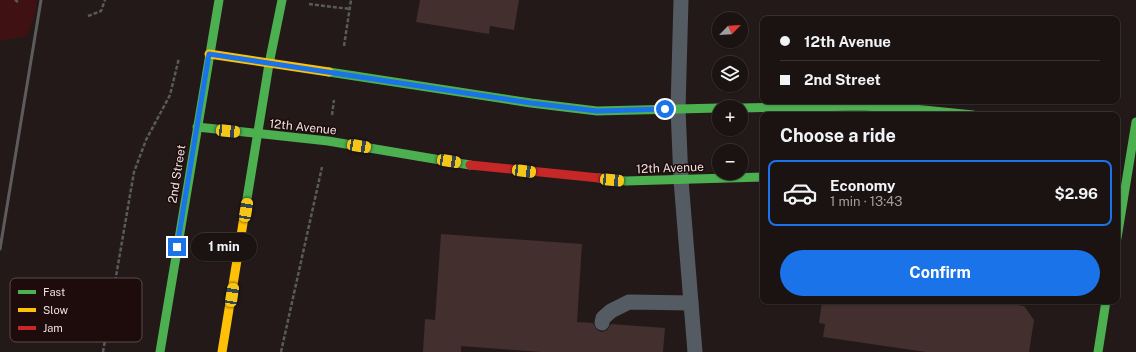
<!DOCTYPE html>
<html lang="en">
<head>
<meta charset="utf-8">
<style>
	:root { --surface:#1a1312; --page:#272020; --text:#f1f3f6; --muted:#9f9e9f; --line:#383232; --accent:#1a73e8 }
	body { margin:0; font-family:"Public Sans",sans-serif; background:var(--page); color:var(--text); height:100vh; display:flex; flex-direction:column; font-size:15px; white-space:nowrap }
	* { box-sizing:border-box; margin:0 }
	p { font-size:13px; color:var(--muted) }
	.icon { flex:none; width:22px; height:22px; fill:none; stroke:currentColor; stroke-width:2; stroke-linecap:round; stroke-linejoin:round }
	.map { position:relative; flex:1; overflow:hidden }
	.drawer { position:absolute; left:760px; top:112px; width:360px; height:192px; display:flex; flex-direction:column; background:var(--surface); border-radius:8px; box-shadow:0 1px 3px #0004,0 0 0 1px var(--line) }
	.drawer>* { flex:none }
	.hud { position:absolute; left:760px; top:16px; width:360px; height:88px; border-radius:8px; box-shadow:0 1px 3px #0004,0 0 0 1px var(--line); display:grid; align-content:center; height:88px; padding:0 20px; background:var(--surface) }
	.needle { width:26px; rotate:65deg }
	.buttons { position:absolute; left:712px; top:12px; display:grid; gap:8px }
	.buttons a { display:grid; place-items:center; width:36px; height:36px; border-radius:50%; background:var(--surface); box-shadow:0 1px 3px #0004,0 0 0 1px var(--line); font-size:20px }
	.end { position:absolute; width:18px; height:18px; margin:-9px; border:5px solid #1a73e8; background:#fff; box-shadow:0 0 0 2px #fff }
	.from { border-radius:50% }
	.bubble { position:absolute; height:28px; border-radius:14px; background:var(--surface); box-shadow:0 1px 3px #0004,0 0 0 1px var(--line); font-size:13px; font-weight:700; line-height:28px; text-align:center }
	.car { position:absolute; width:12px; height:24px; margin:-12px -6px; border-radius:5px; box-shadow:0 0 3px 1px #0007; background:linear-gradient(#f5c518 24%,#345 0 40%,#f5c518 0 76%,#345 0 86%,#f5c518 0) }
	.hud b { display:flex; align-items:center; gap:14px; height:38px; font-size:15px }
	.hud b+b { border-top:1px solid var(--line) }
	.hud i { width:10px; height:10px; background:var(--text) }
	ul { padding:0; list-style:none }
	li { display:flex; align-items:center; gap:12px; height:66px; margin:0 8px 6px; padding:0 12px; border:2px solid transparent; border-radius:8px }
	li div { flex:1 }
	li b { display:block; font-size:15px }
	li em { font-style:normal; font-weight:700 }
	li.current { border-color:var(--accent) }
	li>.icon { width:36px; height:36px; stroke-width:1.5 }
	h2 { padding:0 20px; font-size:18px; line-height:48px }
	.button { display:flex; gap:8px; margin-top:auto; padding:8px 20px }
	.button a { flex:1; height:46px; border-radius:24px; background:var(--accent); color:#fff; font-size:16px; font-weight:700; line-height:46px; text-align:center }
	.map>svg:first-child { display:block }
	.green { fill:#401112 }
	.building { fill:#442f2f }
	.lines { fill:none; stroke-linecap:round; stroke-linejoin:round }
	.path { stroke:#595a5d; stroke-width:2.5; stroke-dasharray:4 2; stroke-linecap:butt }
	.lane { stroke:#545b63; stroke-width:15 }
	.fast { stroke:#4caf50; stroke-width:9 }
	.slow { stroke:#ffc107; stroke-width:9 }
	.jam { stroke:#c62828; stroke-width:9 }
	.rail { stroke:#5c5c5f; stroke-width:3 }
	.route { stroke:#1a73e8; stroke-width:5 }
	.labels { text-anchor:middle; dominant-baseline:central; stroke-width:3; stroke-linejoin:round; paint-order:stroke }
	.street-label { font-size:12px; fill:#ede0df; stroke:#1d0c0b }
	.key { fill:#1d0c0b; stroke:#5b4c4b; stroke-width:1 }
	.key-label { font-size:11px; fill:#ede0df }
</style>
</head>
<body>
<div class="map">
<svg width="1136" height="352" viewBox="0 0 1136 352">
	<rect width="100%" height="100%" fill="#231918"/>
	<!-- green -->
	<polygon class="green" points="0,0 37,0 35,14 27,36 0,41"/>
	<!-- building -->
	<g class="building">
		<polygon points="420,0 519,0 514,30 490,26 489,34 416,22"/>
		<polygon points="441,234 582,244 577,322 593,323 596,329 601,332 605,331 608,329 611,324 665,328 663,352 541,352 461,346 461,352 423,352 425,319 435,320"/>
		<polygon points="822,301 991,301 1024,306 1034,320 1029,352 926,352 823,337 825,324 819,323"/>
	</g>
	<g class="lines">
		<!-- path -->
		<g class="path">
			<polyline points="15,0 18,2"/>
			<polyline points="309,4 350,9"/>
			<polyline points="88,16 101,11 105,0"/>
			<polyline points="344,46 351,0"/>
			<polyline points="332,115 334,100"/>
			<polyline points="103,352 134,172 146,140 170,95 179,58"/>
			<polyline points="281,352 322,167"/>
		</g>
		<!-- lane -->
		<g class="lane">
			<polyline points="681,0 678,109 681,180 695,352"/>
			<polyline points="602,323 603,318 611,311 629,302 691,303"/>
		</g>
		<!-- fast -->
		<g class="fast">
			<polyline points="329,72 531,103 597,111 719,108"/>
			<polyline points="741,108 861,106 904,108 973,115"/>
			<polyline points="197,127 328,141 470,165"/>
			<polyline points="599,178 626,181 763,177"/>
			<polyline points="245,211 269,64 282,0"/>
			<polyline points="1117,238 1136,122"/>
			<polyline points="160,352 219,0"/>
			<polyline points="1098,352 1106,301"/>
		</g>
		<!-- slow -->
		<g class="slow">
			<polyline points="209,54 329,72"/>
			<polyline points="222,352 245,211"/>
		</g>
		<!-- jam -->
		<polyline class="jam" points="470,165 599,178"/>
		<!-- rail -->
		<polyline class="rail" points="0,249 41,0"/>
	</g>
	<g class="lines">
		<!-- route -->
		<polyline class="route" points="177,247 209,54 531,103 597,111 665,109"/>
	</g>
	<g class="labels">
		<!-- street labels -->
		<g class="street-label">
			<text transform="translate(303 127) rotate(6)">12th Avenue</text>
			<text transform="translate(670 168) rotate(-2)">12th Avenue</text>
			<text transform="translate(177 174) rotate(-81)">2nd Street</text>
		</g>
	</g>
	<!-- legend -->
	<rect x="10" y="278" width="132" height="64" rx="6" class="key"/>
	<rect x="18" y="290" width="18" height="4" fill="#4caf50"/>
	<rect x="18" y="308" width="18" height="4" fill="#ffc107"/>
	<rect x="18" y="326" width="18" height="4" fill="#c62828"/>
	<g class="key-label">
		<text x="43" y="296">Fast</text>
		<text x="43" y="314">Slow</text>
		<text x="43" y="332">Jam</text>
	</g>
</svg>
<div class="buttons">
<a><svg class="needle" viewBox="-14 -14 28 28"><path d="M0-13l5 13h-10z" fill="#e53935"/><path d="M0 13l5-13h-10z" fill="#9f9e9f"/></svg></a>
<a><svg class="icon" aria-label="layers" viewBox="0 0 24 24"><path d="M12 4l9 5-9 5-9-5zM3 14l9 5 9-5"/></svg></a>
<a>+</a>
<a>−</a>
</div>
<i class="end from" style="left:665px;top:109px"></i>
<i class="end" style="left:177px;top:247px"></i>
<div class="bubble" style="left:191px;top:233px;width:66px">1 min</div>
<i class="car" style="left:228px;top:131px;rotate:96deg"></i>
<i class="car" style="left:359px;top:146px;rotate:99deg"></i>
<i class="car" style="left:449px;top:161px;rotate:99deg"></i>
<i class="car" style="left:524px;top:171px;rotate:97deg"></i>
<i class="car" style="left:612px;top:180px;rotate:95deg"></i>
<i class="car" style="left:246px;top:210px;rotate:9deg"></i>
<i class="car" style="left:232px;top:295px;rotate:9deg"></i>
<div class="hud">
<b><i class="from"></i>12th Avenue</b>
<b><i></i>2nd Street</b>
</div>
<section class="drawer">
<h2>Choose a ride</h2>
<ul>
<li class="current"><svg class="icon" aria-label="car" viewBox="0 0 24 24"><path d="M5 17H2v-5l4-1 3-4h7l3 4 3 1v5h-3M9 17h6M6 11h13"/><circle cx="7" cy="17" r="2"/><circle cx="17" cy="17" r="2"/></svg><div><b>Economy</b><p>1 min · 13:43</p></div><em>$2.96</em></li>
</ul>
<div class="button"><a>Confirm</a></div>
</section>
</div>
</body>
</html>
